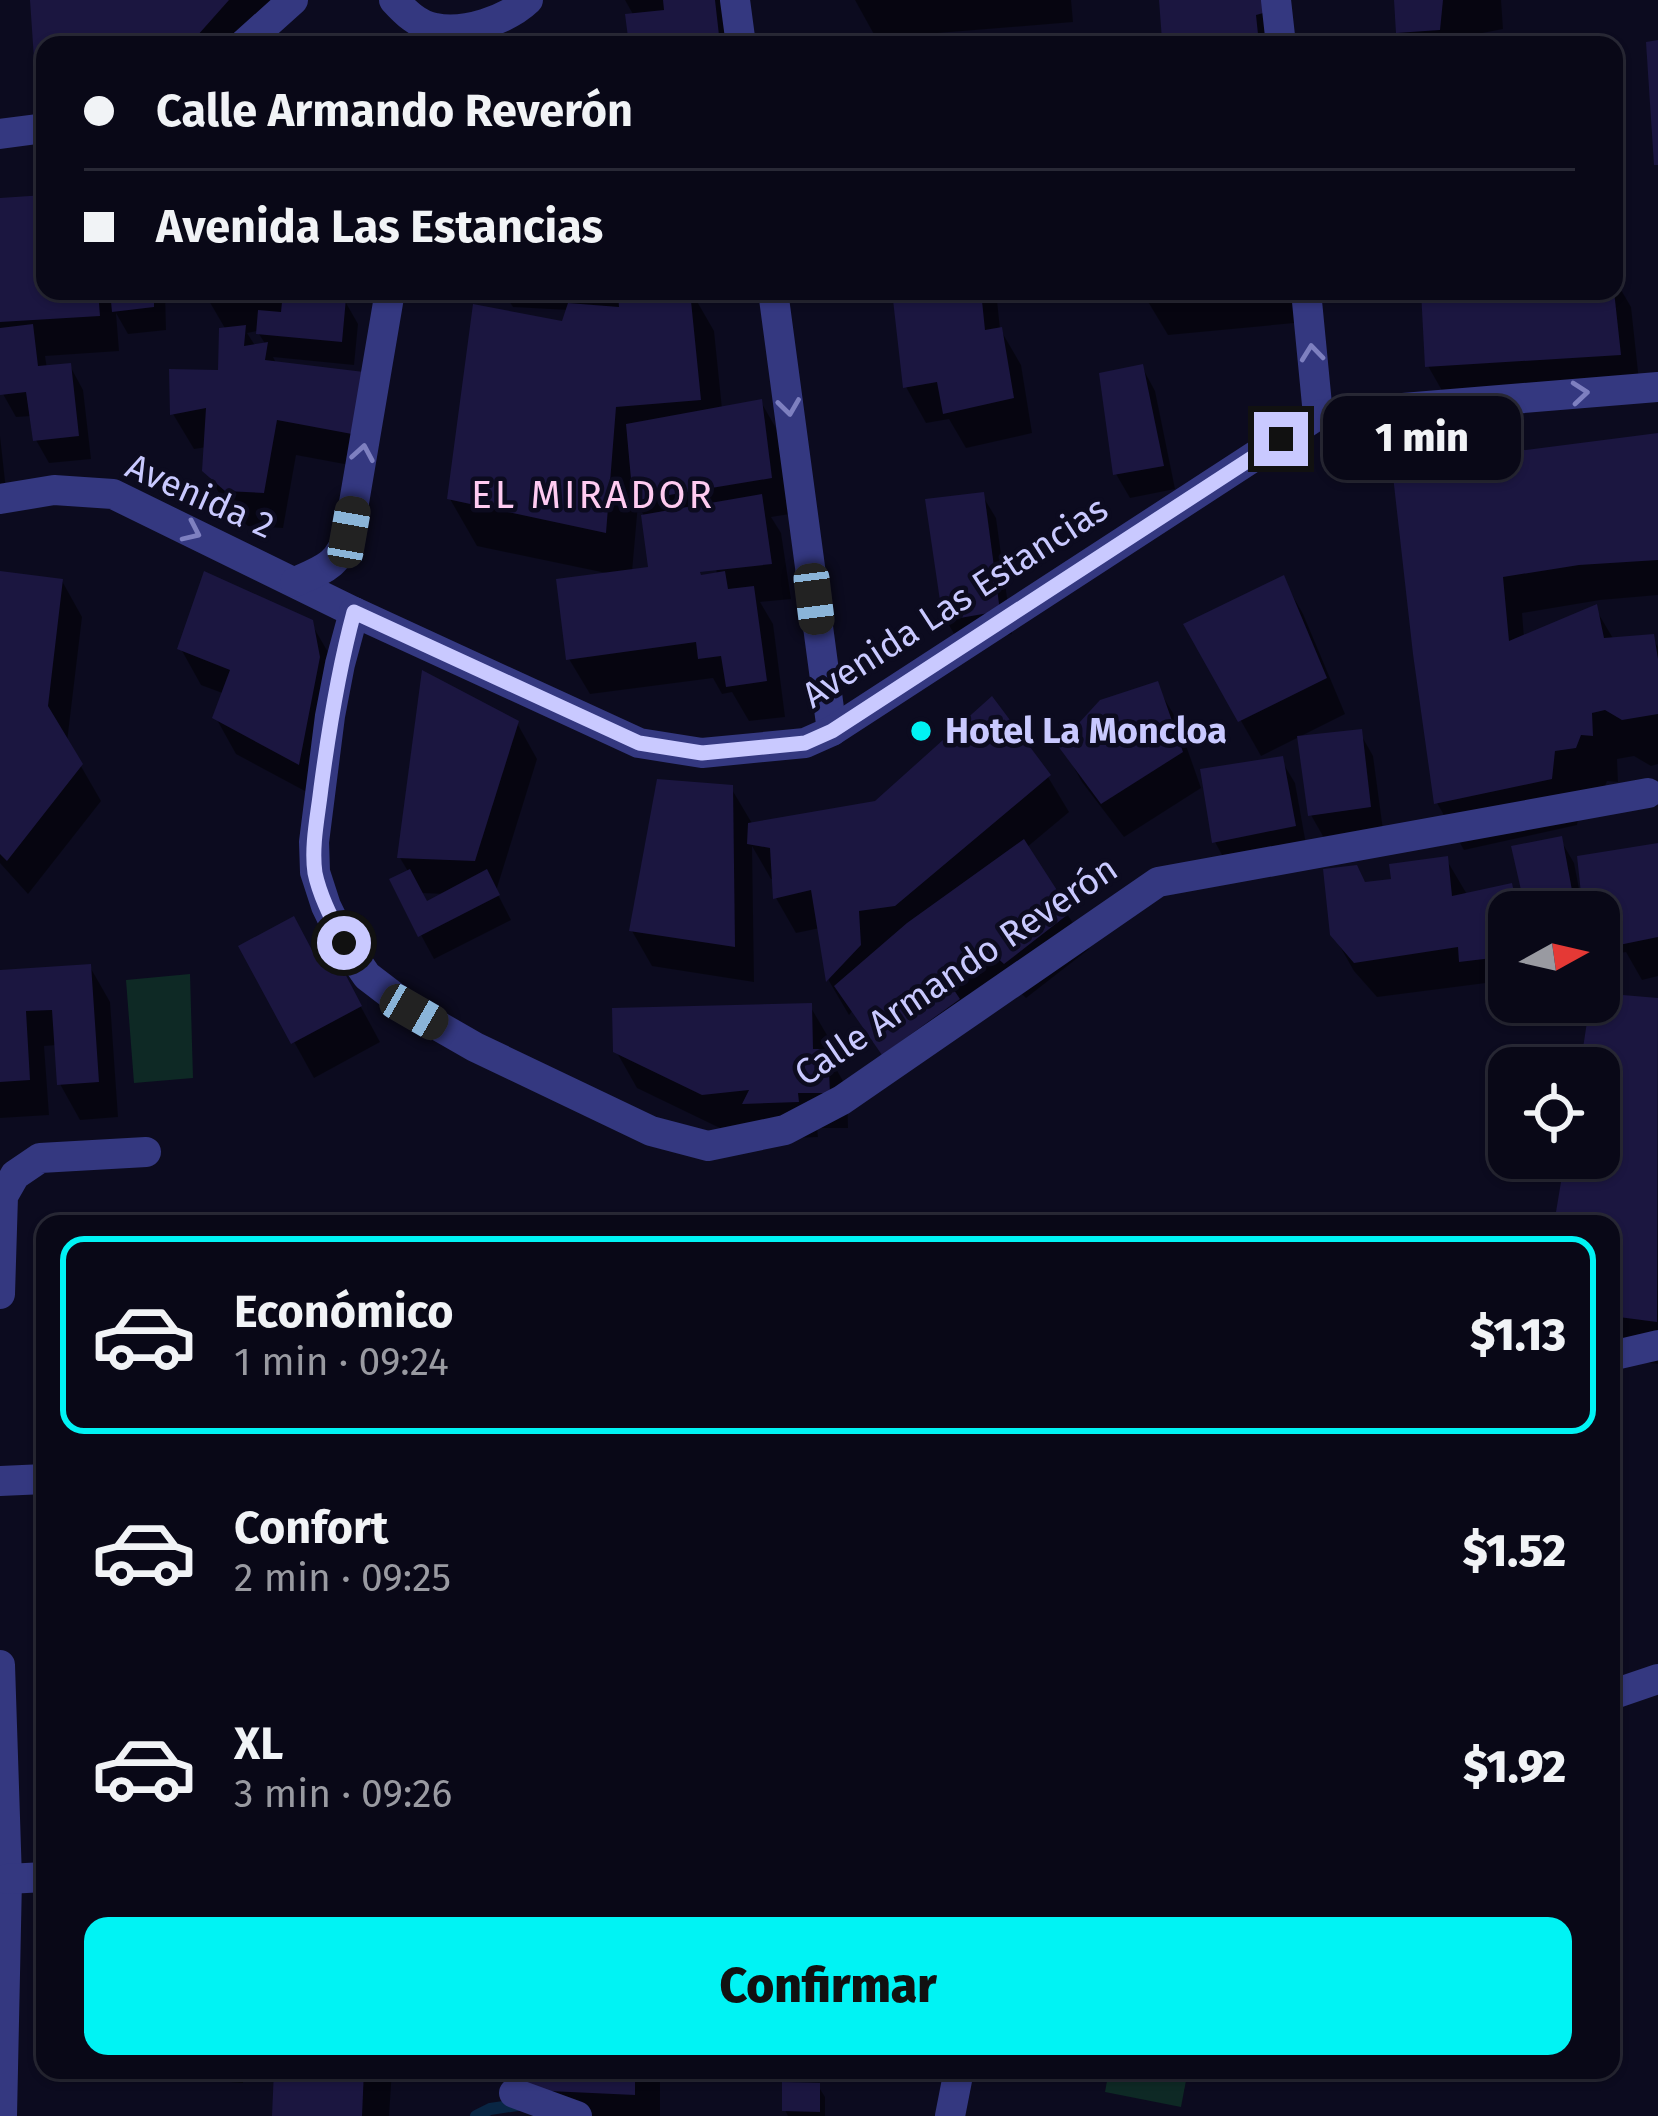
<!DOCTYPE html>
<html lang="es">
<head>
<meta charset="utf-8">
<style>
	:root { --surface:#090817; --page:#121120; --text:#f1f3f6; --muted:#999aa1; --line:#292936; --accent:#00f3f4 }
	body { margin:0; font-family:"Fira Sans",sans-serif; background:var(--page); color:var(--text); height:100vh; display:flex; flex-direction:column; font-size:45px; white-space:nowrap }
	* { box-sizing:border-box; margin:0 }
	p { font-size:39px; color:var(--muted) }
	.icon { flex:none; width:66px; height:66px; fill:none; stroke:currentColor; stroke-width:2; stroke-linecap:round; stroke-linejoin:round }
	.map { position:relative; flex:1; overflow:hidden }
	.details { position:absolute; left:36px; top:1215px; width:1584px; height:864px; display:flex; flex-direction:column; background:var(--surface); border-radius:24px; box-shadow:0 3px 9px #0004,0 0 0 3px var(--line) }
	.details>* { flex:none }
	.hud { position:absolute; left:36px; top:36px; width:1587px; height:264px; border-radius:24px; box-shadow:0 3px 9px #0004,0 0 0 3px var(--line); display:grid; align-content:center; height:264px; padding:0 48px; background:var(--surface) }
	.needle { width:78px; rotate:82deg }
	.fabs { position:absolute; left:1488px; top:891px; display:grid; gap:24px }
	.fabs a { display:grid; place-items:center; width:132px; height:132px; border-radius:24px; background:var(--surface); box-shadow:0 3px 9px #0004,0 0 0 3px var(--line); font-size:60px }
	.end { position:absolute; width:54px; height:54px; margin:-27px; border:15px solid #c9c9ff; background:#111; box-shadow:0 0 0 6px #111 }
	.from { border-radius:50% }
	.bubble { position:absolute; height:84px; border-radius:24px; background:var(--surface); box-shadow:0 3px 9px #0004,0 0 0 3px var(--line); font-size:39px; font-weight:800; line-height:84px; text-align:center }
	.car { position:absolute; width:36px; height:72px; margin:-36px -18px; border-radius:15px; box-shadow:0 0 9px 3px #0007; background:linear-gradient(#222 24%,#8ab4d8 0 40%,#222 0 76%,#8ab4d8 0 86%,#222 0) }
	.hud b { display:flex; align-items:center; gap:42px; height:114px; font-size:45px }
	.hud b+b { border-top:3px solid var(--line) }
	.hud i { width:30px; height:30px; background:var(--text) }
	ul { padding:21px 0 0; list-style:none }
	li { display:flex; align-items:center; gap:36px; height:198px; margin:0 24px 18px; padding:0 24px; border:6px solid transparent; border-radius:24px }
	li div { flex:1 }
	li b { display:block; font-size:45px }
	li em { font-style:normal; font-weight:800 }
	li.on { border-color:var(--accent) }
	li>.icon { width:108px; height:108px; stroke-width:1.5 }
	.button { display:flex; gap:24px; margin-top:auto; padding:24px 48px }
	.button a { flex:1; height:138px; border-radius:24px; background:var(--accent); color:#111; font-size:48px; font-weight:800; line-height:138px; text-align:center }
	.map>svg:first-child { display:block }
	.green { fill:#0e2925 }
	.shadow { fill:#0007; fill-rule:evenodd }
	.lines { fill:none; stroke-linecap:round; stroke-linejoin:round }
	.stream { stroke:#092644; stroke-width:12 }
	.building { fill:#1b1640 }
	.street { stroke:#343880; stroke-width:30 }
	.oneway { stroke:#7e80c0 }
	.route { stroke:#c9c9ff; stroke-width:15 }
	.poi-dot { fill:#00f3f4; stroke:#0c0b1f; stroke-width:4.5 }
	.labels { text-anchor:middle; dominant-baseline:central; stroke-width:9; stroke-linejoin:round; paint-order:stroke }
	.street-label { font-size:36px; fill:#c9c9ff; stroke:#0c0b1f }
	.poi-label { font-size:36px; font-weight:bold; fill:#c9c9ff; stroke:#0c0b1f; text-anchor:start }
	.neighbourhood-label { font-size:39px; letter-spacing:3px; fill:#ffcbf1; stroke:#0c0b1f }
</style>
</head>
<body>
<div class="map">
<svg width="1658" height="2116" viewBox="0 0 1658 2116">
	<rect width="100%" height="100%" fill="#0c0b1f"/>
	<!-- green -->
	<g class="green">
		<polygon points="190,974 193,1078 134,1083 126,980"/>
		<polygon points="1109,2070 1188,2070 1181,2107 1105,2092"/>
	</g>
	<!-- shadow -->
	<g class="shadow">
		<polygon points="33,0 303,0 257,45 45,45 45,110 40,102"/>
		<polygon points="625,0 729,0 734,45 632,45 629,17 634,16"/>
		<polygon points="855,0 1071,0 1073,22 876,38"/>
		<polygon points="1162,0 1281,0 1285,45 1168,45 1165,40"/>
		<polygon points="1397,0 1501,0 1503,29 1462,37 1461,45 1407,45 1399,32"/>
		<polygon points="45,198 45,291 165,291 166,330 128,334 116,313 119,351 45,356 47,369 70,366 83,390 91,459 49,463 36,440 32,416 16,417 3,394 0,368 0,201"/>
		<polygon points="1614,278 1631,307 1640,390 1448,401 1428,366 1424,291 1614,291"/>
		<path d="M207,291H284L283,295L305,297L301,291H376L374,301L342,296L358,324L354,365L273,357L277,365L362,374L371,469L296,455L283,528L248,526L227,507L206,470L207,447L194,449L173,414L221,373L226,330L208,299ZM257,331L266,345L256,347L247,333Z"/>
		<path d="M503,291H691L714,331L722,409L761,402L781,437L790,514L771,517L781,533L791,599L760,602L773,624L785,717L749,721L732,692L722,694L713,678L590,694L569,659L611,574L477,546L450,499L564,324L569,310L513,307ZM638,504L644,516L651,569L632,572ZM716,567L717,575L698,578L697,569Z"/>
		<polygon points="895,291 996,291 1000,329 1021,365 1032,433 966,448 949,419 926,423 906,387"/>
		<polygon points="1146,291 1303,291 1305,322 1168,335 1147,300"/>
		<polygon points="1142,367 1155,391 1175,489 1130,498 1116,474 1103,375"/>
		<polygon points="0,436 8,508 0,508"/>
		<polygon points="1658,436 1658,595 1600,600 1522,613 1524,638 1595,608 1614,640 1652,638 1658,647 1658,764 1651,766 1634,756 1617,759 1618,782 1607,781 1602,794 1581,797 1577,825 1464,850 1437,803 1416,653"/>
		<polygon points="982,495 996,518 1012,634 960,644 946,620 929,501"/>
		<polygon points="0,574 62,581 82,617 67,742 101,801 28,894 0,863"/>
		<polygon points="1283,579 1303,614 1345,714 1261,756 1187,626"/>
		<polygon points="311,623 332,659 318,798 236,754 216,718 225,694 201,685 181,649"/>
		<polygon points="1156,685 1177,720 1201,788 1124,837 1082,782 1062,746"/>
		<path d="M517,723L537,759L496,891L511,920L434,959L421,935L409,873L400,858ZM421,893L446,894L426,904Z"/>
		<polygon points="1360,733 1373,756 1383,830 1324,838 1311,815"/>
		<polygon points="1281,760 1295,783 1307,850 1228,866 1215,842"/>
		<polygon points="1048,777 1069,812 1026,848 1089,949 1026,998 1016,988 890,1064 853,1010 849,1015 829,981 820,928 796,933 776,898 775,880 771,879 752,846 754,982 652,966 632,931 731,788 753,825"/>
		<polygon points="1560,839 1574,863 1580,894 1658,846 1658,976 1642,980 1626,952 1608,955 1599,940 1599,912 1529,912"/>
		<polygon points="1446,859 1468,896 1511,887 1525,912 1509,912 1509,980 1377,997 1354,971 1333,934 1364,885 1395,882"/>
		<polygon points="242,947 313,956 348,983 380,1042 314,1078"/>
		<polygon points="90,967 110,1002 118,1117 80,1120 60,1084 57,1045 44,1046 49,1115 0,1118 0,973"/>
		<polygon points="1599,996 1658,1001 1658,1364 1611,1358 1611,1224 1557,1224 1568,1158 1599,1158 1599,1068 1583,1068 1593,1002 1599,1002"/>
		<polygon points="810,1006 831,1042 831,1060 847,1088 848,1128 817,1128 818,1137 766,1139 724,1130 637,1088 616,1051"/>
		<polygon points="94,2070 149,2070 149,2075 98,2076"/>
		<polygon points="184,2070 243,2070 243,2083 190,2079"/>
		<polygon points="248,2070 392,2070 389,2116 275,2116 277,2078 253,2078"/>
		<polygon points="530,2070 660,2070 660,2116 546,2116"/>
		<polygon points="787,2070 855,2070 855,2082 792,2079"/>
		<polygon points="818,2086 825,2097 825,2116 788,2116 785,2110"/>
	</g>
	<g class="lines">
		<!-- stream -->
		<polyline class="stream" points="476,2116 490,2109 524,2104"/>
	</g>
	<!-- building -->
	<g class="building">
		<polygon points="30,0 229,0 189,45 45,45 45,102 37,103"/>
		<polygon points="663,0 715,0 720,44 629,45 625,14 664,10"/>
		<polygon points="1159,0 1266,0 1267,12 1256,15 1258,34 1162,40"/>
		<polygon points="1394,0 1443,0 1440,30 1396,33"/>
		<polygon points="1658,40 1658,165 1654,165 1646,42"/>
		<polygon points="45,195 45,291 98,291 100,316 0,322 0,198"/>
		<polygon points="110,291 154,291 154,307 112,312"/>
		<polygon points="632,291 690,291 701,400 616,407 606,533 447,499 473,304 562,321 568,303 619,307 618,294"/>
		<polygon points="892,291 981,291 985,330 1002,327 1014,398 943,414 937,382 903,388"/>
		<polygon points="1143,291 1211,291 1212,294 1144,301"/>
		<polygon points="1421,291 1614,291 1621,355 1425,367"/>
		<polygon points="283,292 346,298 342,342 256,334 258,310 281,312"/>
		<polygon points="33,324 38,366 71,363 79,436 33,441 26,392 0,395 0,328"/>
		<polygon points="246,325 244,346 268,342 265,360 364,372 352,434 277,420 264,493 225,491 202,471 206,408 170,415 169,369 218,370 219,328"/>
		<polygon points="1143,364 1164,466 1113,475 1099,373"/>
		<polygon points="762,399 772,478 633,501 626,424"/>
		<polygon points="1658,433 1658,560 1579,565 1503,577 1509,641 1597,604 1604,638 1654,634 1658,659 1658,714 1622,720 1605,710 1592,713 1593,736 1581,735 1576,748 1555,751 1552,779 1434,804 1413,654 1392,467"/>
		<polygon points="984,492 1000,611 943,621 925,499"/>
		<polygon points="762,494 772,564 700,572 701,575 725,571 728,589 754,586 767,681 726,687 721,656 698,659 696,642 566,660 556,579 648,567 641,515"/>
		<polygon points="0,571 63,579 48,706 83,764 7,861 0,854"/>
		<polygon points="204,571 313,620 320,657 299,765 212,718 230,670 177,649"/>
		<polygon points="1284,575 1327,678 1238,722 1183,624"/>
		<polygon points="422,670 519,721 475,861 397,858"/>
		<polygon points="1158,681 1183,752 1101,804 1058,746 1100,700"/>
		<polygon points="992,696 1051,775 895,906 859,911 861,945 826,982 811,890 773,899 770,848 747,844 748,823 875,801"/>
		<polygon points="1362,729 1371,807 1308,816 1297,736"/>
		<polygon points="1283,756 1296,826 1212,843 1200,769"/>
		<polygon points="657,779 733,785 735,947 629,931"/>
		<polygon points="1562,836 1576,912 1526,912 1511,846"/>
		<polygon points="1024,839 1071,912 1004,964 993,954 948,981 960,999 882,1055 834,986 907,923"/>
		<polygon points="1658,843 1658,937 1619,945 1614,915 1599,918 1599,912 1583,912 1577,856"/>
		<polygon points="1448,856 1452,896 1512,883 1518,912 1509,912 1509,956 1459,962 1458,947 1354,963 1330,935 1323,869 1357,865 1365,882 1391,879 1389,864"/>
		<polygon points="410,869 427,901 487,869 500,895 418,937 389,879"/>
		<polygon points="294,916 313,952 329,943 362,1006 291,1044 238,946"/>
		<polygon points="91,964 99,1082 57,1085 52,1010 26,1011 30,1080 0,1082 0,970"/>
		<polygon points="1599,993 1658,998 1657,1322 1611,1316 1611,1224 1554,1224 1565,1158 1599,1158 1599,1068 1580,1068 1590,1002 1599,1002"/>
		<polygon points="812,1003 813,1049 828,1049 830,1093 798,1093 799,1102 742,1104 749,1090 702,1095 613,1052 612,1008"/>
		<polygon points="274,2070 364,2070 362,2116 272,2116"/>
		<polygon points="527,2070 635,2070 635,2095 527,2090"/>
		<polygon points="782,2082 820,2083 820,2112 782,2111"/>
	</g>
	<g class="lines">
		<!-- street -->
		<g class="street">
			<path d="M394,0C405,12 418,25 435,28C464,34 507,20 528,0"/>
			<polyline points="735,0 741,45"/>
			<polyline points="1276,0 1281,45"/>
			<polyline points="243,45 293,0"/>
			<polyline points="0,134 45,128"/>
			<polyline points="773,291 832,731"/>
			<polyline points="1306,291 1318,415"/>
			<polyline points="0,499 54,490 113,494 354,612 639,743 702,753 805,743 832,731 1318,415 1658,387"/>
			<path d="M295,582C325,569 339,565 349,532L390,291"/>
			<polyline points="354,612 340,664 330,716 314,842 315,872 326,906 344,943 367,976 414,1012 475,1047 651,1131 708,1146 785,1130 842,1100 1158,882 1648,793"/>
			<polyline points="0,1294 3,1196 15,1175 40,1158 146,1152"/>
			<polyline points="1611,1356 1658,1345"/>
			<polyline points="0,1481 45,1479"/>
			<polyline points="0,1665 7,1879 2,2116"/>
			<polyline points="1611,1695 1658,1679"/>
			<polyline points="7,1879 45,1877"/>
			<polyline points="514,2093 577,2116"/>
			<polyline points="950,2116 959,2070"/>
		</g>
	</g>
	<!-- one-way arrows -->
	<defs><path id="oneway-chevron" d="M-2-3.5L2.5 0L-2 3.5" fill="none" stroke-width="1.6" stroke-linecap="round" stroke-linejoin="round" transform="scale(3)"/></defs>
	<g class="oneway">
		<use href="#oneway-chevron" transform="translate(1312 353) rotate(-96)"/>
		<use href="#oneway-chevron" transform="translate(1580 393) rotate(-5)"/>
		<use href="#oneway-chevron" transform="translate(789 407) rotate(82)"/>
		<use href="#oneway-chevron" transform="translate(363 453) rotate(-80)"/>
		<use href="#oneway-chevron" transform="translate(192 532) rotate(25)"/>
	</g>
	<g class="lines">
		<!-- route -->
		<path class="route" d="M344,943C333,921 320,897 315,873C311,846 318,815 321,788C329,728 338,671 354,612L639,743L702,753L805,743L832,731L1281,439"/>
	</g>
	<!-- markers -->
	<circle class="poi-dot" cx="921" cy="731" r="12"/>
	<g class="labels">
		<!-- street labels -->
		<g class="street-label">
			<text transform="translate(200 496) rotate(24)">Avenida 2</text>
			<text transform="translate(955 602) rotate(-33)">Avenida Las Estancias</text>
			<text transform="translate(956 971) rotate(-34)">Calle Armando Reverón</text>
		</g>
		<!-- poi labels -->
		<g class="poi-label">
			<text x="945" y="731">Hotel La Moncloa</text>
		</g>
		<!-- neighbourhood labels -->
		<g class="neighbourhood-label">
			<text x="593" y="495">EL MIRADOR</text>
		</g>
	</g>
</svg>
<div class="fabs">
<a><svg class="needle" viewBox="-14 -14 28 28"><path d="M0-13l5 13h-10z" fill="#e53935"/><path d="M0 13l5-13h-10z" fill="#999aa1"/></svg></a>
<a><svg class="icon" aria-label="locate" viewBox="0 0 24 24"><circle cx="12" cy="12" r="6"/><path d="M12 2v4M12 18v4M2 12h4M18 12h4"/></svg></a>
</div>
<i class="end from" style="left:344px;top:943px"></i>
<i class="end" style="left:1281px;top:439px"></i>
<div class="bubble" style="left:1323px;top:396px;width:198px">1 min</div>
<i class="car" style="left:349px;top:532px;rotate:10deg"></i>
<i class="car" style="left:814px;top:599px;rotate:173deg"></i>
<i class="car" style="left:414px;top:1012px;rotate:120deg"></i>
<div class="hud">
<b><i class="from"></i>Calle Armando Reverón</b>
<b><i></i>Avenida Las Estancias</b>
</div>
<section class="details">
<ul>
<li class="on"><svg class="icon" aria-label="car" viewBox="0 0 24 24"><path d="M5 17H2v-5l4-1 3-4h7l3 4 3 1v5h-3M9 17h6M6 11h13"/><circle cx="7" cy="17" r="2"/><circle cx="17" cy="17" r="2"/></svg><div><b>Económico</b><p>1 min · 09:24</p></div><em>$1.13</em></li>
<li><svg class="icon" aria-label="car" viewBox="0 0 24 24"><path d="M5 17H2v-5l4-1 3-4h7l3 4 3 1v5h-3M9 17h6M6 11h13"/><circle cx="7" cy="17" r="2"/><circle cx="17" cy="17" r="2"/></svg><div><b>Confort</b><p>2 min · 09:25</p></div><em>$1.52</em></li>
<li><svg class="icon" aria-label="car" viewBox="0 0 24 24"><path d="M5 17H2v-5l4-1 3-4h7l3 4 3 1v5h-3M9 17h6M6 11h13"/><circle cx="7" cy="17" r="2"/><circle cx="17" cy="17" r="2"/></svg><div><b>XL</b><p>3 min · 09:26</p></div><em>$1.92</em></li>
</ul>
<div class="button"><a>Confirmar</a></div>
</section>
</div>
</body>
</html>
